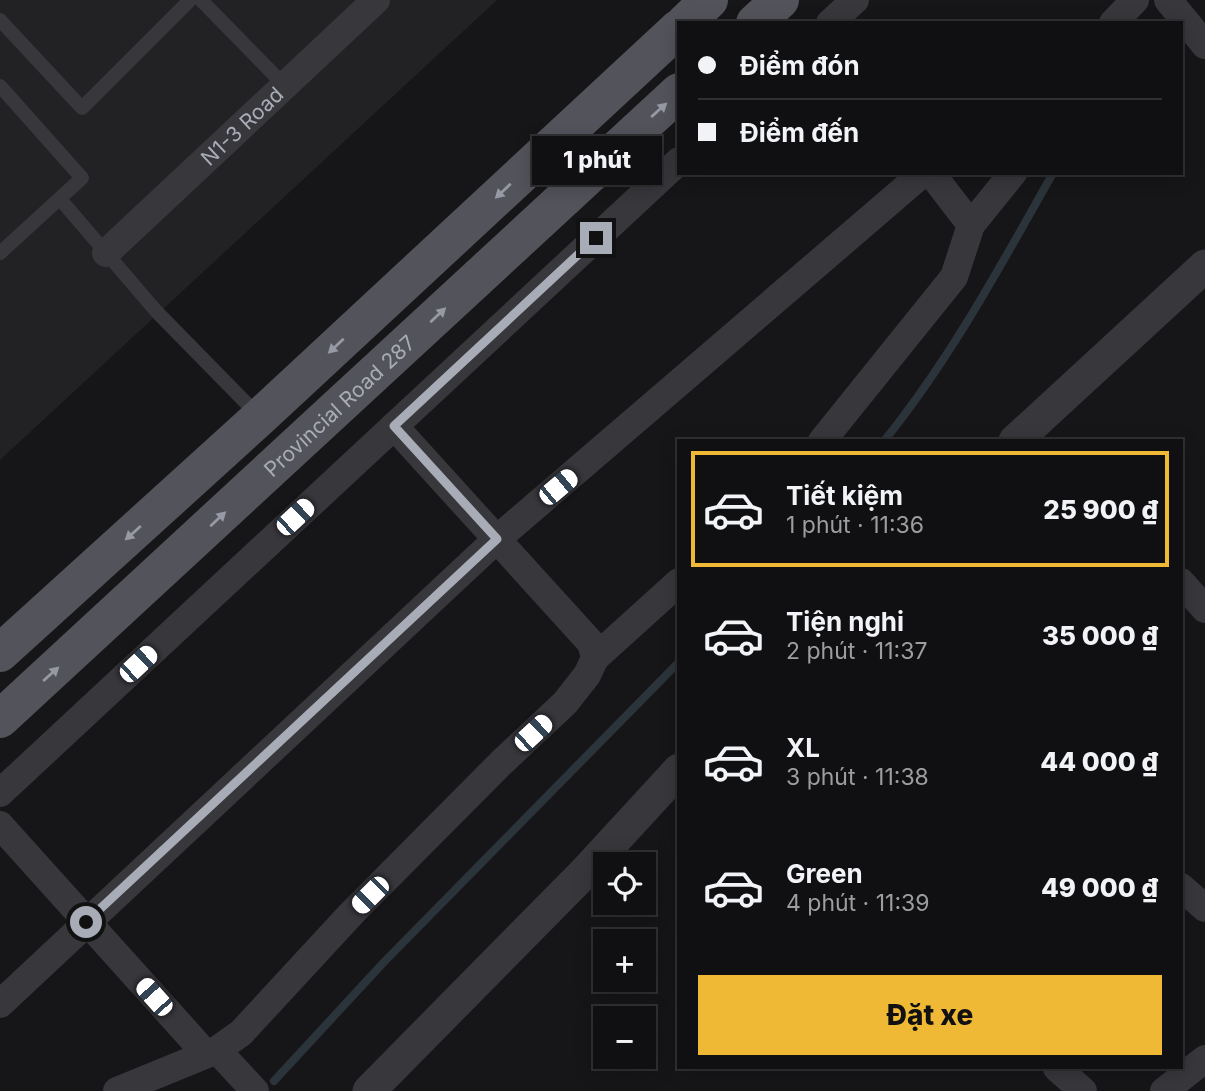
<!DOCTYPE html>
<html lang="vi">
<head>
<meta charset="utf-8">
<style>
	:root { --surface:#101012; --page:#1e1e20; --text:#f1f3f6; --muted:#9c9d9f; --line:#303032; --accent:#f0b935 }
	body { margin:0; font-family:Inter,sans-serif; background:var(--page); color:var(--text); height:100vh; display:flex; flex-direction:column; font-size:26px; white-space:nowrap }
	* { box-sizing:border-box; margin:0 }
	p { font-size:23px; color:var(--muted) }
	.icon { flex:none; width:38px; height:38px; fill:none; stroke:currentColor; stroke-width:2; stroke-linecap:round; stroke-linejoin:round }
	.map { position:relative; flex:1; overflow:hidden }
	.details { position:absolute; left:677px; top:439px; width:506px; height:630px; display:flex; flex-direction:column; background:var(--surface); border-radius:0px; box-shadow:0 4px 18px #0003,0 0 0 2px var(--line) }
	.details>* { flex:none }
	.top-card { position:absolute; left:677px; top:21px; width:506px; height:154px; border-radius:0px; box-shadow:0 4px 18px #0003,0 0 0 2px var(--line); display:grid; align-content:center; height:154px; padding:0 21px; background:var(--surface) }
	.fabs { position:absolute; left:593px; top:852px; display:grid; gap:14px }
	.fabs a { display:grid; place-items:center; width:63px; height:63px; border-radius:0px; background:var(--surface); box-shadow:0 4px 18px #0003,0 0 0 2px var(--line); font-size:35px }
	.end { position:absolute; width:32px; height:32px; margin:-16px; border:9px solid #a8acb7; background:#111; box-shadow:0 0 0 4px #111 }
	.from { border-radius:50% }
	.bubble { position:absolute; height:49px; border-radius:0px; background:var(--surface); box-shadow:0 4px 18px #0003,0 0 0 2px var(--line); font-size:23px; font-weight:800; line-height:49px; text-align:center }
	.car { position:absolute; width:21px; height:42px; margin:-21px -10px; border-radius:9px; box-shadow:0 0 5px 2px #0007; background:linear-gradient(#fff 24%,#345 0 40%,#fff 0 76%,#345 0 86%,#fff 0) }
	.top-card b { display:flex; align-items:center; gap:24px; height:66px; font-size:26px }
	.top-card b+b { border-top:2px solid var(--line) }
	.top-card i { width:18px; height:18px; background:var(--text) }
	ul { padding:12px 0 0; list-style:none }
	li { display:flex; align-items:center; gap:21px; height:116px; margin:0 14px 10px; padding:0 7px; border:4px solid transparent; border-radius:0px }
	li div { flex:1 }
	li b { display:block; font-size:26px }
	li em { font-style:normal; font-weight:800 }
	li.active { border-color:var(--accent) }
	li>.icon { width:63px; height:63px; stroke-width:1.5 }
	.cta { display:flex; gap:14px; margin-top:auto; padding:14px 21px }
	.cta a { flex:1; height:80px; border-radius:0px; background:var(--accent); color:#111; font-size:28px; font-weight:800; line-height:80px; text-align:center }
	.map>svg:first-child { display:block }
	.built { fill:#222224 }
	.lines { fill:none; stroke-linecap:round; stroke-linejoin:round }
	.stream { stroke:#2c343b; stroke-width:8 }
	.service { stroke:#37373c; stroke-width:14 }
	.minor { stroke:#37373c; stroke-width:28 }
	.tertiary { stroke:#37373c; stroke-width:33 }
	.primary { stroke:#53545b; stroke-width:38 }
	.oneway { fill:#979aa5 }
	.route { stroke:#a8acb7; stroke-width:9 }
	.labels { text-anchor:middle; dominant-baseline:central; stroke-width:5; stroke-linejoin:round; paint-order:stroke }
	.street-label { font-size:21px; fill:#a8acb7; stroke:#111113 }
</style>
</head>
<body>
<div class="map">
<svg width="1205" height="1091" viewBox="0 0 1205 1091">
	<rect width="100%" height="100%" fill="#161618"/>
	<!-- built -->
	<polygon class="built" points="0,0 497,0 0,460"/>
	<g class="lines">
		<!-- stream -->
		<g class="stream">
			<path d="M884,441C951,358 1001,265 1053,173"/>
			<polyline points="274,1081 384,962 679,662"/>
		</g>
		<!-- service -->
		<g class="service">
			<polyline points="201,0 285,86"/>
			<polyline points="0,20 82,108 190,0"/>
			<polyline points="0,86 82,178 0,253"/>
			<polyline points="60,199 156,311 259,416"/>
		</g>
		<!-- minor -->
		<g class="minor">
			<polyline points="1168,0 1205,45"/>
			<polyline points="830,23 855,0"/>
			<polyline points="1113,23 1135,0"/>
			<polyline points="971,225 1013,173"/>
			<path id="s1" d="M106,253L376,0"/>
			<polyline points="822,441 954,277 971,225 931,173"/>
			<polyline points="1181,582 1205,609"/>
			<polyline points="595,658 679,582"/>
			<polyline points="0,793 679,161"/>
			<polyline points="0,825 206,1054"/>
			<polyline points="1181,887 1205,908"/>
			<polyline points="0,1004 497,539 923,173"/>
			<polyline points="217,1050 255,1091"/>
			<polyline points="1057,1068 1083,1091"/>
			<polyline points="117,1091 217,1050 241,1033 351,914 501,763 565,703 587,675 595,658 591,643 394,426"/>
			<polyline points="1164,1091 1205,1059"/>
		</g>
		<!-- tertiary -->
		<g class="tertiary">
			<polyline points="1015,441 1205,266"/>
			<polyline points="369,1091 587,870 679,770"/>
		</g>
		<!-- primary -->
		<g class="primary">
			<polyline points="685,23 709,0"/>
			<polyline points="755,23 780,0"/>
			<polyline points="0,653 260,417 679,28"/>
			<path id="s2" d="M0,719L679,92"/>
		</g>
	</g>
	<!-- one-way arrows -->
	<defs><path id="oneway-solid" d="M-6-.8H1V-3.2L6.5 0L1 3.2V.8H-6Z" transform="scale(1.75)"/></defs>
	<g class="oneway">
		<use href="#oneway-solid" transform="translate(659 110) rotate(-42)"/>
		<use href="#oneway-solid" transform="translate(503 191) rotate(137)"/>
		<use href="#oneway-solid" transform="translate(438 315) rotate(-43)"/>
		<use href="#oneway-solid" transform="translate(336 346) rotate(137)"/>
		<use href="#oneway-solid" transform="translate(218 519) rotate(-43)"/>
		<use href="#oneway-solid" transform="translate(133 533) rotate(138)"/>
		<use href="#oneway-solid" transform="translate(51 674) rotate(-42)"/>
	</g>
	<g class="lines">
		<!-- route -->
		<polyline class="route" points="86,922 497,539 394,426 596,238"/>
	</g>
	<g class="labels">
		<!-- street labels -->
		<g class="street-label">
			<text stroke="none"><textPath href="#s1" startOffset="186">N1-3 Road</textPath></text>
			<text stroke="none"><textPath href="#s2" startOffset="462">Provincial Road 287</textPath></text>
		</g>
	</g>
</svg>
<div class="fabs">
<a><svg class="icon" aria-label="locate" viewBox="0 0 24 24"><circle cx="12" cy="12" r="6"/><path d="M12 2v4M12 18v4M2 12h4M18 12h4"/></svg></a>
<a>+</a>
<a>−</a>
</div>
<i class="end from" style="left:86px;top:922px"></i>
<i class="end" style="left:596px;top:238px"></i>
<div class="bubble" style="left:532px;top:136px;width:130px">1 phút</div>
<i class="car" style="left:558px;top:487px;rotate:50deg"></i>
<i class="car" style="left:295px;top:517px;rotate:47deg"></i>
<i class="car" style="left:138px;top:664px;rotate:47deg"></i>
<i class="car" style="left:533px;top:733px;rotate:47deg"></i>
<i class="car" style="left:370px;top:895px;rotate:225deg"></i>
<i class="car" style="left:154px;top:997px;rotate:318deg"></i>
<div class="top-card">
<b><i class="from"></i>Điểm đón</b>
<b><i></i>Điểm đến</b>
</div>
<section class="details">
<ul>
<li class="active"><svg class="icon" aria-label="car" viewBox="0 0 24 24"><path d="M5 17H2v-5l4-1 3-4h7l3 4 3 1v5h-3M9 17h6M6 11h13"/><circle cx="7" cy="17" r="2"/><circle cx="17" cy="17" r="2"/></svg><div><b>Tiết kiệm</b><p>1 phút · 11:36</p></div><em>25 900 ₫</em></li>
<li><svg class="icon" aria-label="car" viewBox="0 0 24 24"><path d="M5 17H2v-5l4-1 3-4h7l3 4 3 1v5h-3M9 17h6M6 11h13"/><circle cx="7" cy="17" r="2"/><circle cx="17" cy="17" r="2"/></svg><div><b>Tiện nghi</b><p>2 phút · 11:37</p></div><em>35 000 ₫</em></li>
<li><svg class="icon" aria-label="car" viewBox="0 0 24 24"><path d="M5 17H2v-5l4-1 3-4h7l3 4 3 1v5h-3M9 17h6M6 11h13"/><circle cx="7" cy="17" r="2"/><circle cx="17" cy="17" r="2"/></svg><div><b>XL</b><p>3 phút · 11:38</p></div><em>44 000 ₫</em></li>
<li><svg class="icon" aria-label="car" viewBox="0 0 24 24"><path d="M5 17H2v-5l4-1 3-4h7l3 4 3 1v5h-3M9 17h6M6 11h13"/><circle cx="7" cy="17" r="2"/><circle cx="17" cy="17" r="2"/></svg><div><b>Green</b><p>4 phút · 11:39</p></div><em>49 000 ₫</em></li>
</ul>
<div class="cta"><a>Đặt xe</a></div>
</section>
</div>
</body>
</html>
